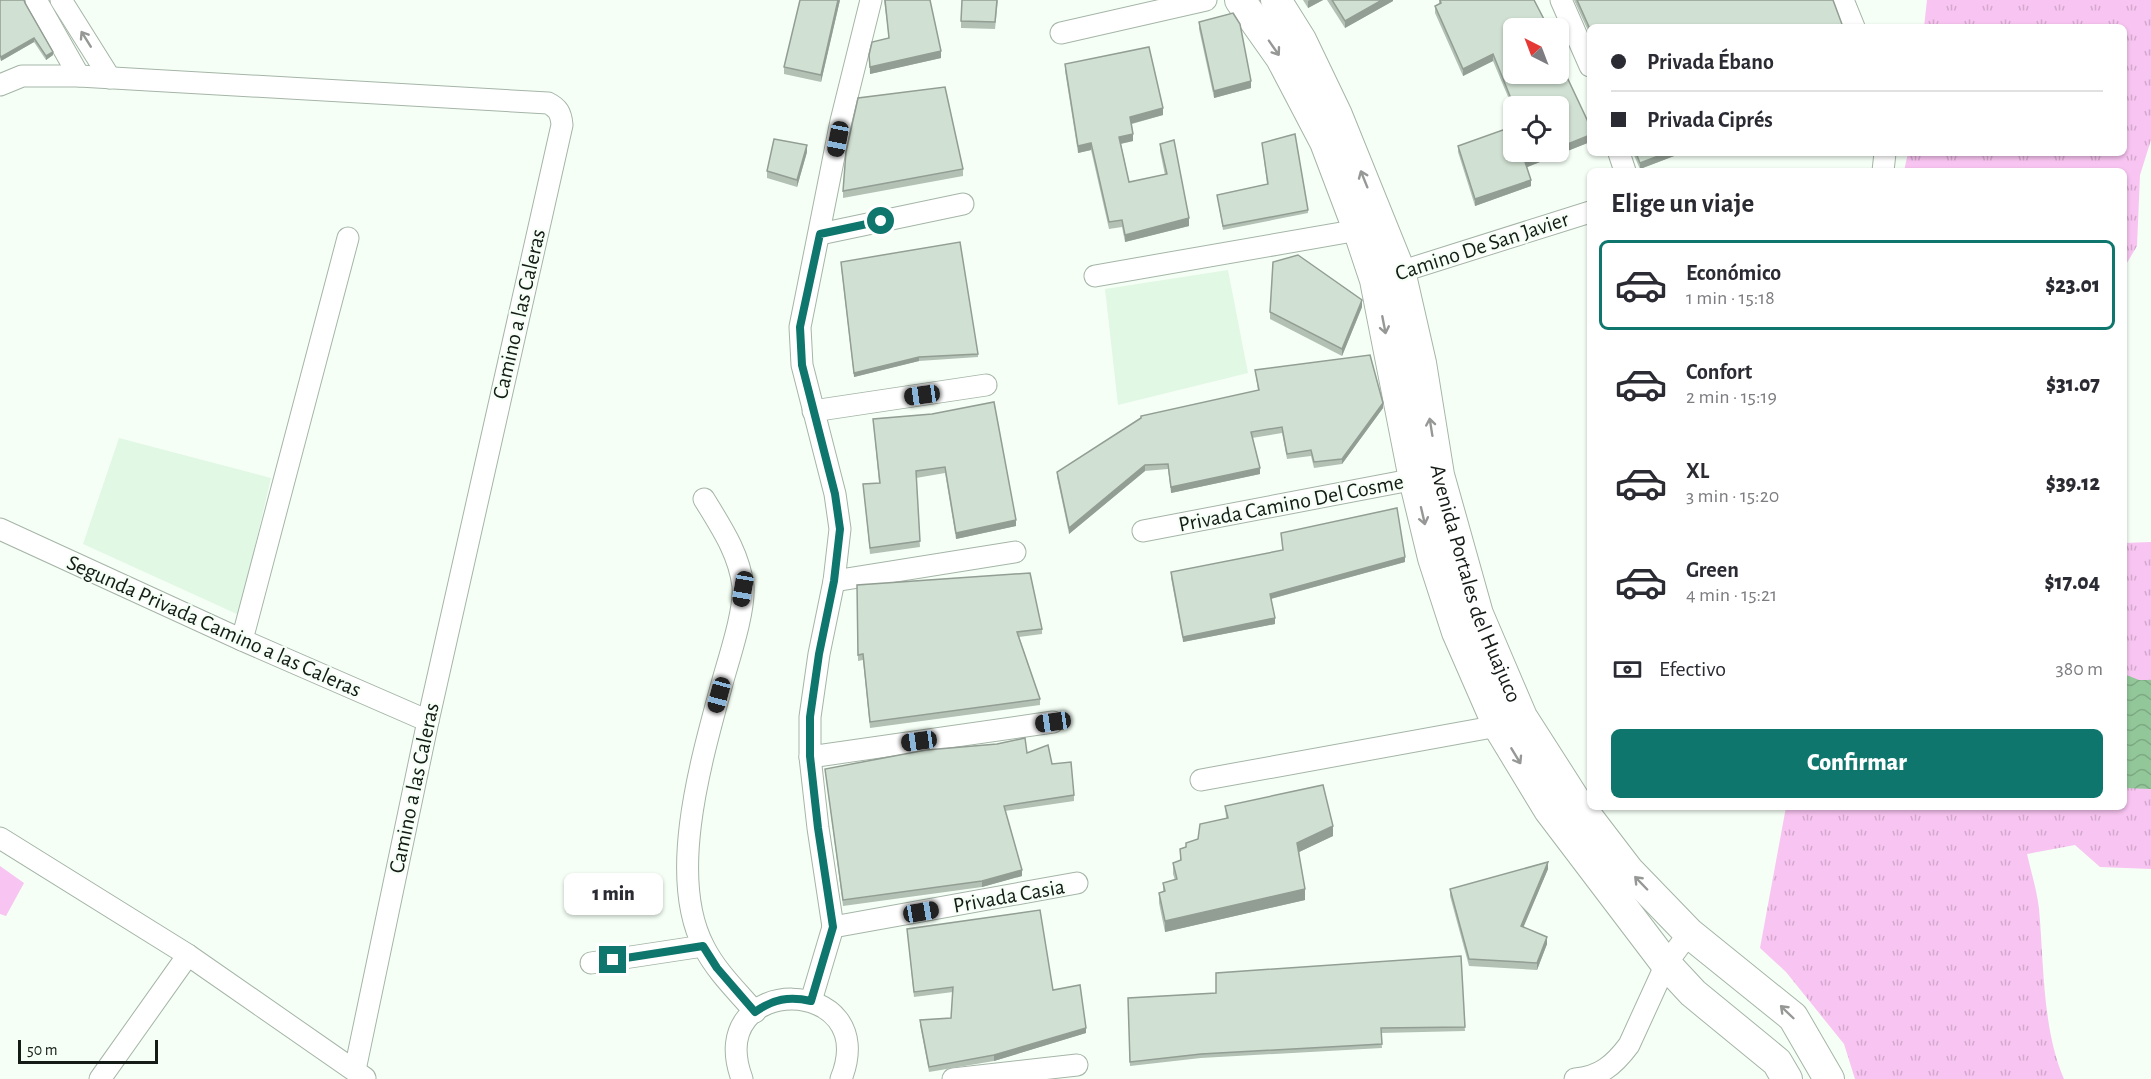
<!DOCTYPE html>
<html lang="es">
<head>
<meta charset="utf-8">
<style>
	:root { --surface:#fff; --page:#f2f2f3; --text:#2b2b33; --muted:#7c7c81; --line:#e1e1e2; --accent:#0f766e }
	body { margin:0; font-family:"Alegreya Sans",sans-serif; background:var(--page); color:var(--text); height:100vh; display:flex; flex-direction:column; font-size:22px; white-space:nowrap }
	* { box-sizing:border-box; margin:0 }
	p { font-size:20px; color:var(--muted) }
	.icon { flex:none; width:33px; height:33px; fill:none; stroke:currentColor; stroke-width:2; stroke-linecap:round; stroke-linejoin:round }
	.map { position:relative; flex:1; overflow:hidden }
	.side { position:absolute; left:1587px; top:168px; width:540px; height:642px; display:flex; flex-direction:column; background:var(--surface); border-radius:9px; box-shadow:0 2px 4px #0004 }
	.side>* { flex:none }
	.banner { position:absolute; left:1587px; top:24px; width:540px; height:132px; border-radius:9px; box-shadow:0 2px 4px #0004; display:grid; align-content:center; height:132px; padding:0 24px; background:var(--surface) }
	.needle { width:39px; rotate:318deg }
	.buttons { position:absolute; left:1503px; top:18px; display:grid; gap:12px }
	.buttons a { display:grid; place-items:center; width:66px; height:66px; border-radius:9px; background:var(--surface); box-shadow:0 2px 4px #0004; font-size:30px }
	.scale { position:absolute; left:18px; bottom:15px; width:140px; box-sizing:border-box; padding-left:6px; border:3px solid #151b16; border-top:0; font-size:16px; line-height:21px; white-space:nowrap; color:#151b16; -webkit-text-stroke:4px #f5fff6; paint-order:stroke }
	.end { position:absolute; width:27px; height:27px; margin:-14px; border:8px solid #0f766e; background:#fff; box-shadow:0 0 0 3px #fff }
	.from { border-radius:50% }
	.bubble { position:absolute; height:42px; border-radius:9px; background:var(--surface); box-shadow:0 2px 4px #0004; font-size:20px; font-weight:800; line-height:42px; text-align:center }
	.car { position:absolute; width:18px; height:36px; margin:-18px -9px; border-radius:8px; box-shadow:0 0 4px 2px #0007; background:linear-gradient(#222 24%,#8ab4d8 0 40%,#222 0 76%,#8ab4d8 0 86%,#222 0) }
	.banner b { display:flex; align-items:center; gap:21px; height:57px; font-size:22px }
	.banner b+b { border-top:2px solid var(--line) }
	.banner i { width:15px; height:15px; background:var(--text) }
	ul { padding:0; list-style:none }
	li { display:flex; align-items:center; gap:18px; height:90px; margin:0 12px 9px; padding:0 12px; border:3px solid transparent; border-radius:9px }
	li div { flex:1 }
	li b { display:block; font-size:22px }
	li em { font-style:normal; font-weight:800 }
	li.selected { border-color:var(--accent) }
	li>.icon { width:54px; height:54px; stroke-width:1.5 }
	h2 { padding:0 24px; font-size:27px; line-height:72px }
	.pay { display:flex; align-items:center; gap:15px; height:66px; padding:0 24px; font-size:22px }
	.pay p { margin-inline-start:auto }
	.action { display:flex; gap:12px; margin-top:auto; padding:12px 24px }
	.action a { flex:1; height:69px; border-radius:9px; background:var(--accent); color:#fff; font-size:24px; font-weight:800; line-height:69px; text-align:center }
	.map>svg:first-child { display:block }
	.built { fill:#e1f8e4 }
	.grass { fill:url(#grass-tufts) }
	.green { fill:#f8c4f1 }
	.water { fill:url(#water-waves) }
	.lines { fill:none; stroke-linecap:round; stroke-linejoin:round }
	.street-casing { stroke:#a5b5a7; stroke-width:23 }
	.secondary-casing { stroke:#a5b5a7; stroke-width:32 }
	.street { stroke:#fff; stroke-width:21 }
	.secondary { stroke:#fff; stroke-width:30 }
	.wall { fill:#b3c1b5 }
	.shaded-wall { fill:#929d93 }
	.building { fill:#d0e0d2; stroke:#929d93; stroke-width:1.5 }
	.oneway { stroke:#969896 }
	.route { stroke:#0f766e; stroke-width:8 }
	.labels { text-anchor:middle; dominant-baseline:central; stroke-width:4.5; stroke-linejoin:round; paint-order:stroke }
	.street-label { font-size:22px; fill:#151b16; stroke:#f5fff6 }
</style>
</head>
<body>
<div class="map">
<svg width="2151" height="1079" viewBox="0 0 2151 1079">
	<defs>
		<pattern id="grass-tufts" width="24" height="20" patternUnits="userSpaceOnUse" patternTransform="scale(1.5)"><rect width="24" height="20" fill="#f8c4f1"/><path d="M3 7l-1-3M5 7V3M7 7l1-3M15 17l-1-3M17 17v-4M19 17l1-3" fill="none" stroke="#d4a8ce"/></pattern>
		<pattern id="water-waves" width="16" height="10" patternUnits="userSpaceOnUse" patternTransform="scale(1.5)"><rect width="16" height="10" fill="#92c799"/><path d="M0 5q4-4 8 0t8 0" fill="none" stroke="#7daa83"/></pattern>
	</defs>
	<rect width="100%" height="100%" fill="#f5fff6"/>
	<!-- built -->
	<g class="built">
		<polygon points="1228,270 1248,373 1118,405 1105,289"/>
		<polygon points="119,438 271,478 239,615 83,544"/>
	</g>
	<!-- grass -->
	<g class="grass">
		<polygon points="1927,0 2151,0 2151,140 2140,175 2137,246 2124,268 2124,171 1904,171 1908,153 2124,153 2124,27 1924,27"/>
		<path d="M2151,542V869L2100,867L2075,845L2027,854C2031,872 2037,890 2039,909C2044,963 2042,1028 2064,1079H1855L1844,1044L1786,972L1760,948L1786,807H2124V543Z"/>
	</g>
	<!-- green -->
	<polygon class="green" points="0,866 24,883 6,916 0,914"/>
	<!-- water -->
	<polygon class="water" points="2124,674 2139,680 2151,680 2151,789 2124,788"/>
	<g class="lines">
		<!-- street casing -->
		<g class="street-casing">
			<g id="street">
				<polyline points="36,0 79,76"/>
				<polyline points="61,0 110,78"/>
				<polyline points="1561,0 1590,66"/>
				<polyline points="1843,0 1854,27"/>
				<polyline points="1061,33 1206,0"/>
				<path d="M0,85L22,76H79L548,103C558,108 561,113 562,125L428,721L355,1070"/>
				<polyline points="1619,153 1625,171"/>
				<polyline points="1883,171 1885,153"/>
				<polyline points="820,234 963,204"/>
				<polyline points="1095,276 1370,228"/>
				<polyline points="1387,276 1590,212"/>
				<polyline points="813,411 986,385"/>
				<path d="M704,499C721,527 739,553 743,586C745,610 730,655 723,680C703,755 666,875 704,947C716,971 737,991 755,1012"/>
				<polyline points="0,529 242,640 428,721"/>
				<polyline points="1143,531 1426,477"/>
				<polyline points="834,581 1015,552"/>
				<polyline points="242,640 348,238"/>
				<polyline points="810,757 1053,722"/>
				<polyline points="1201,780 1498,726 1510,721"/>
				<polyline points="0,838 188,955 365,1078"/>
				<polyline points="833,927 1077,883"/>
				<polyline points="591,963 703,946"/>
				<polyline points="811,1001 833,927 818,828 810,757 810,717 819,654 834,581 840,529 835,494 802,365 800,327 841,121 871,0"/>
				<polyline points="100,1079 188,955"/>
				<path d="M742,1079C702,971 883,974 841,1079"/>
				<polyline points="953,1079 1077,1065"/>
				<path d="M1575,1079C1600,1077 1614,1065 1629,1045L1666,964L1689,933"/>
			</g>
		</g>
		<!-- secondary casing -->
		<g class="secondary-casing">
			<g id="secondary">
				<polyline points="1240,0 1281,58 1325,142 1359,232 1375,280 1414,479 1433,558 1457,632 1498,726 1549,810 1666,964 1693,993 1777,1062 1787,1079"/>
				<path id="s1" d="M1276,0L1301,40L1337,115L1400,271L1421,363L1439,475L1478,614L1522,717L1577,803L1629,871L1689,933L1793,1017L1829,1079"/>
			</g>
		</g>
		<!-- street -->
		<use href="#street" class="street"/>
		<!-- secondary -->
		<use href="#secondary" class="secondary"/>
	</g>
	<!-- wall -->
	<g class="wall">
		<polygon points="0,0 25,3 53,55 46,60 34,42 1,61 0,59"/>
		<polygon points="840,0 821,82 784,74 784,67"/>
		<polygon points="884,0 930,0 941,58 870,74 869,55 889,38"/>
		<polygon points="998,0 995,29 961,28 961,21"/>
		<polygon points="1303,0 1323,0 1308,8"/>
		<polygon points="1327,0 1393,0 1393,1 1345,28"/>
		<polygon points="1439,0 1534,0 1548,27 1548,28 1514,28 1514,74 1558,74 1558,58 1590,126 1590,142 1527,167 1531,180 1531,186 1475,206 1458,152 1458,146 1514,126 1514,152 1558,152 1558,106 1514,106 1514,111 1493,61 1463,76 1435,13 1435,6 1439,4"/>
		<polygon points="1574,0 1833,0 1843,27 1590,27 1590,35"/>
		<polygon points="1199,22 1251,88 1214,98 1199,29"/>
		<polygon points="1065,64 1163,115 1132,124 1133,141 1121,144 1129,182 1165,175 1160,151 1160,144 1189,226 1125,242 1122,227 1109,229 1091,150 1078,153 1065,71"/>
		<polygon points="1262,143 1308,210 1308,213 1223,230 1217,195 1267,184"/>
		<polygon points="807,152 797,187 767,178 767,171"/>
		<polygon points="1633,153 1682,153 1640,169"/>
		<polygon points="963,169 963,176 843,198 843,191"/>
		<polygon points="841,266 978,354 978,357 919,361 854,377"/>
		<polygon points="1362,307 1342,356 1270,319 1270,312"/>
		<polygon points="1255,370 1383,408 1342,464 1314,468 1311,456 1287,459 1282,433 1252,438 1260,474 1171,493 1168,469 1145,471 1069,534 1057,477 1057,472 1258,390"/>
		<polygon points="932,414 1016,526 956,539 945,473 916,478 920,547 870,554 863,484 879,483 873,419"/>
		<polygon points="1281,533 1405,562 1271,599 1275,624 1183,642 1171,578 1171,572 1283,551"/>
		<polygon points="857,585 1042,629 1042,634 1019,637 1040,699 1040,705 870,728 863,660 858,661"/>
		<polygon points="1027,753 1052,764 1074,795 1074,801 1005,811 1022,876 982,887 843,906 825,769"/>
		<polygon points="1225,806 1333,836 1299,852 1305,900 1165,932 1159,903 1159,893 1163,892 1163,883 1175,880 1173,874 1173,863 1180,861 1180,849 1186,847 1198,839 1226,818"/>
		<polygon points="1548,869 1523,927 1547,944 1537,970 1469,966 1450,896 1450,889"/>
		<polygon points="907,929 1053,990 1086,1033 994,1061 929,1072 920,1025 920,1020 951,1018 953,992 914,997"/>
		<polygon points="1461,956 1465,1031 1381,1033 1382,1048 1201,1058 1130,1066 1128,998 1216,993"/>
	</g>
	<!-- shaded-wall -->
	<g class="shaded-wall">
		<polygon points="838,0 840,0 821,82 821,75"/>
		<polygon points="1310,0 1323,0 1308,8 1308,1"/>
		<polygon points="1382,0 1393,0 1393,1 1345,28 1345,21"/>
		<polygon points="34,38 34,42 1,61 1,57"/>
		<polygon points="941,51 941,58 870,74 870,67"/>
		<polygon points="53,52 53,55 46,60 46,56"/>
		<polygon points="1493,54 1493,61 1463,76 1463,69"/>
		<polygon points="1251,81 1251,88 1214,98 1214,91"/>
		<polygon points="1163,108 1163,115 1130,124 1130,117"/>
		<polygon points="1133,134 1133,141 1119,144 1119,137"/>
		<polygon points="1590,135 1590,142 1525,168 1525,162 1550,152 1558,152 1558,148"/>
		<polygon points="1091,143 1091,150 1078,153 1078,146"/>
		<polygon points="807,145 807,152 797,187 797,180"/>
		<polygon points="1666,153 1682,153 1640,169 1640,163"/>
		<polygon points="1531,180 1531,186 1475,206 1475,199"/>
		<polygon points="1189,218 1189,226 1125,242 1125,235"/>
		<polygon points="1362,300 1362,307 1342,356 1342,349"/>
		<polygon points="919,357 919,361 854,377 854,373"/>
		<polygon points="1383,403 1383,408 1342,464 1342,459"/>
		<polygon points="1145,465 1145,471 1069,534 1069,528"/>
		<polygon points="1260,468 1260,474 1171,493 1171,487"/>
		<polygon points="1016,520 1016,526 956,539 956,533"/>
		<polygon points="1405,557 1405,562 1270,599 1270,594"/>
		<polygon points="1275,618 1275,624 1183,642 1183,637"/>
		<polygon points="1333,826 1333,836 1297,853 1297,843"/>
		<polygon points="1548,862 1548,869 1521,933 1521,926"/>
		<polygon points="1022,870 1022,876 982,887 982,881"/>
		<polygon points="1305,889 1305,900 1165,932 1165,921"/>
		<polygon points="1547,937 1547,944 1537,970 1537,963"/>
		<polygon points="1086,1028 1086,1033 994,1061 994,1055"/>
	</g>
	<!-- building -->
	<g class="building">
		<polygon points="0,0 24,0 25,3 53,52 46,56 34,38 1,57 0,55"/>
		<polygon points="800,0 838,0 821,75 784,67"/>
		<polygon points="885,0 930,0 941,51 870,67 869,55 872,42 889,38"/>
		<polygon points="962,0 997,0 995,22 961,21"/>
		<polygon points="1332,0 1382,0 1345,21"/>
		<polygon points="1440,0 1534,0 1548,27 1545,28 1514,28 1514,74 1558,74 1558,58 1590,126 1590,135 1558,148 1558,106 1514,106 1493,54 1463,69 1435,6 1441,3"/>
		<polygon points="1577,0 1833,0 1843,27 1707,27 1706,25 1701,27 1590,27 1590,29"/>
		<polygon points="1233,13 1240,24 1251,81 1214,91 1199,22"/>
		<polygon points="1149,47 1163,108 1130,117 1133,134 1119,137 1129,182 1167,174 1160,144 1174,140 1189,218 1125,235 1122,220 1109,222 1091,143 1078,146 1065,64"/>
		<polygon points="945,87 963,169 843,191 846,152 858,98"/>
		<polygon points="1514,126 1514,152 1550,152 1525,162 1531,180 1475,199 1458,146"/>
		<polygon points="1295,134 1308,210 1223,226 1217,195 1268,184 1262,143"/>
		<polygon points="774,139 807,145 797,180 767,171"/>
		<polygon points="1636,153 1666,153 1640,163"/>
		<polygon points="960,242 978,354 919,357 854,373 841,262"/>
		<polygon points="1298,255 1362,300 1342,349 1270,312 1273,262"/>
		<polygon points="1370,355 1383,403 1342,459 1314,462 1311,450 1287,454 1282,427 1251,432 1260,468 1171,487 1168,464 1145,465 1069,528 1057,472 1141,418 1141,416 1259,390 1255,370"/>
		<polygon points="994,402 1016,520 956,533 945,467 916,471 920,541 870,548 863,484 880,483 873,419 932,414"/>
		<polygon points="1397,508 1405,557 1270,594 1275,618 1183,637 1171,572 1283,550 1281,533"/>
		<polygon points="1030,573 1042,629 1017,632 1040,699 870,722 863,654 858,655 857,585"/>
		<polygon points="1025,738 1027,753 1048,745 1052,764 1071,762 1074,795 1004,806 1022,870 982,881 843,900 825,769 926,750 997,744"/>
		<polygon points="1323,785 1333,826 1297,843 1305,889 1165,921 1159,893 1165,891 1163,883 1177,879 1173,863 1181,860 1180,849 1186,847 1186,843 1198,839 1200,824 1228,818 1225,806"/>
		<polygon points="1548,862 1521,926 1547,937 1537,963 1469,959 1450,889"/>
		<polygon points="1040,910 1053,990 1080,985 1086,1028 994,1055 929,1067 920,1020 951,1018 953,987 914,992 907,929"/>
		<polygon points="1461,956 1465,1027 1381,1028 1382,1044 1201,1054 1130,1062 1128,998 1216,993 1216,973"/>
	</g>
	<!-- one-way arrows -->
	<defs><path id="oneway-shaft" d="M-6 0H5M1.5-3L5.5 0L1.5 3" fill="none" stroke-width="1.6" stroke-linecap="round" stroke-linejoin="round" transform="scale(1.5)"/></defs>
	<g class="oneway">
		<use href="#oneway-shaft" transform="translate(86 39) rotate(-122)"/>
		<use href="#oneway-shaft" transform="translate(1274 48) rotate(55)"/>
		<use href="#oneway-shaft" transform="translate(1364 179) rotate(-112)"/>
		<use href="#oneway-shaft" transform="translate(1384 325) rotate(79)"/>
		<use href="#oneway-shaft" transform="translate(1431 427) rotate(-99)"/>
		<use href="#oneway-shaft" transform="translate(1423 516) rotate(77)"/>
		<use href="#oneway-shaft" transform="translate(1516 756) rotate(59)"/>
		<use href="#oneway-shaft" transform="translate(1641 883) rotate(-134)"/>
		<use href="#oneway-shaft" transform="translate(1787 1012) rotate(-136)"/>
	</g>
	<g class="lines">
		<!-- route -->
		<path class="route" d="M613,960L703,946L717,968L755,1012C773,999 789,996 811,1001L833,927L818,828L810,756V717L819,654L834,581L840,529L835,494L802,365L800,327L820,234L881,221"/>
	</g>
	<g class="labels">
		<!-- street labels -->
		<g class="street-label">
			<text transform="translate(1482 246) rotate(-18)">Camino De San Javier</text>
			<text transform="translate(519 314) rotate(-77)">Camino a las Caleras</text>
			<text transform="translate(1291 503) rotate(-11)">Privada Camino Del Cosme</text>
			<text stroke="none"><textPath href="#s1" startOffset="621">Avenida Portales del Huajuco</textPath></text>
			<text transform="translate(214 626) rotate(24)">Segunda Privada Camino a las Caleras</text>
			<text transform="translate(414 788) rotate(-78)">Camino a las Caleras</text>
			<text transform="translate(1009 896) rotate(-10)">Privada Casia</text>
		</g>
	</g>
</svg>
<div class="buttons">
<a><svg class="needle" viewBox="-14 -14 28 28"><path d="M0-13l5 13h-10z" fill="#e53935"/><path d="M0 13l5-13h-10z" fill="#7c7c81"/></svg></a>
<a><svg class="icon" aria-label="locate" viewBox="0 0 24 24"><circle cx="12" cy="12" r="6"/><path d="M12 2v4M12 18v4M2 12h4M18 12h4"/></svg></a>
</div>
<div class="scale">50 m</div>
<i class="end from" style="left:881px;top:221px"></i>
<i class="end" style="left:613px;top:960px"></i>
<div class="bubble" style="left:564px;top:873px;width:99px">1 min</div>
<i class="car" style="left:838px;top:139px;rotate:191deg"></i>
<i class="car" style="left:922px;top:395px;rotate:262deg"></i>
<i class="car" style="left:743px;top:589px;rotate:190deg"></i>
<i class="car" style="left:719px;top:695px;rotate:195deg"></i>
<i class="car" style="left:1053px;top:722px;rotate:262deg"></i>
<i class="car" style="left:919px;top:741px;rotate:262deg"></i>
<i class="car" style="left:921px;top:912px;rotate:80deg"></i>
<div class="banner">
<b><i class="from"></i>Privada Ébano</b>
<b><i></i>Privada Ciprés</b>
</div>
<section class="side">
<h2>Elige un viaje</h2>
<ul>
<li class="selected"><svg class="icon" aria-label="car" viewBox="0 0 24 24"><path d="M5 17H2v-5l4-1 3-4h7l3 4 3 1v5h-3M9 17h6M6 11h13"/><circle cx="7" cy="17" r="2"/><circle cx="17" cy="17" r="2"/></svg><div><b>Económico</b><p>1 min · 15:18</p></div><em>$23.01</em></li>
<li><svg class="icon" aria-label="car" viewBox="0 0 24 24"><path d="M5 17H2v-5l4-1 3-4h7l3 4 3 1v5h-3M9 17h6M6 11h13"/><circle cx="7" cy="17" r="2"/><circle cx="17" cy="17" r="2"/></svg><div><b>Confort</b><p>2 min · 15:19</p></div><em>$31.07</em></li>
<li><svg class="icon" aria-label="car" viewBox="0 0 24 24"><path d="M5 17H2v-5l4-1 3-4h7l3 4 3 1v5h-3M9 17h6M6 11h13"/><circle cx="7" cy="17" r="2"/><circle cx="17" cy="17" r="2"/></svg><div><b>XL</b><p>3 min · 15:20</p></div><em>$39.12</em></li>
<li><svg class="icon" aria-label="car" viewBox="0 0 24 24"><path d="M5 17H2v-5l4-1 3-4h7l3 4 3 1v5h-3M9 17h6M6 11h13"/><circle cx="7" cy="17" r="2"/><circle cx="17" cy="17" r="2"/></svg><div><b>Green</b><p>4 min · 15:21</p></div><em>$17.04</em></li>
</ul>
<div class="pay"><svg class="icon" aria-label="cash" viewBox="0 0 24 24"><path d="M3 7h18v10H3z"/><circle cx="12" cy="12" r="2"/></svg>Efectivo<p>380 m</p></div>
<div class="action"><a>Confirmar</a></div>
</section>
</div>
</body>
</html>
